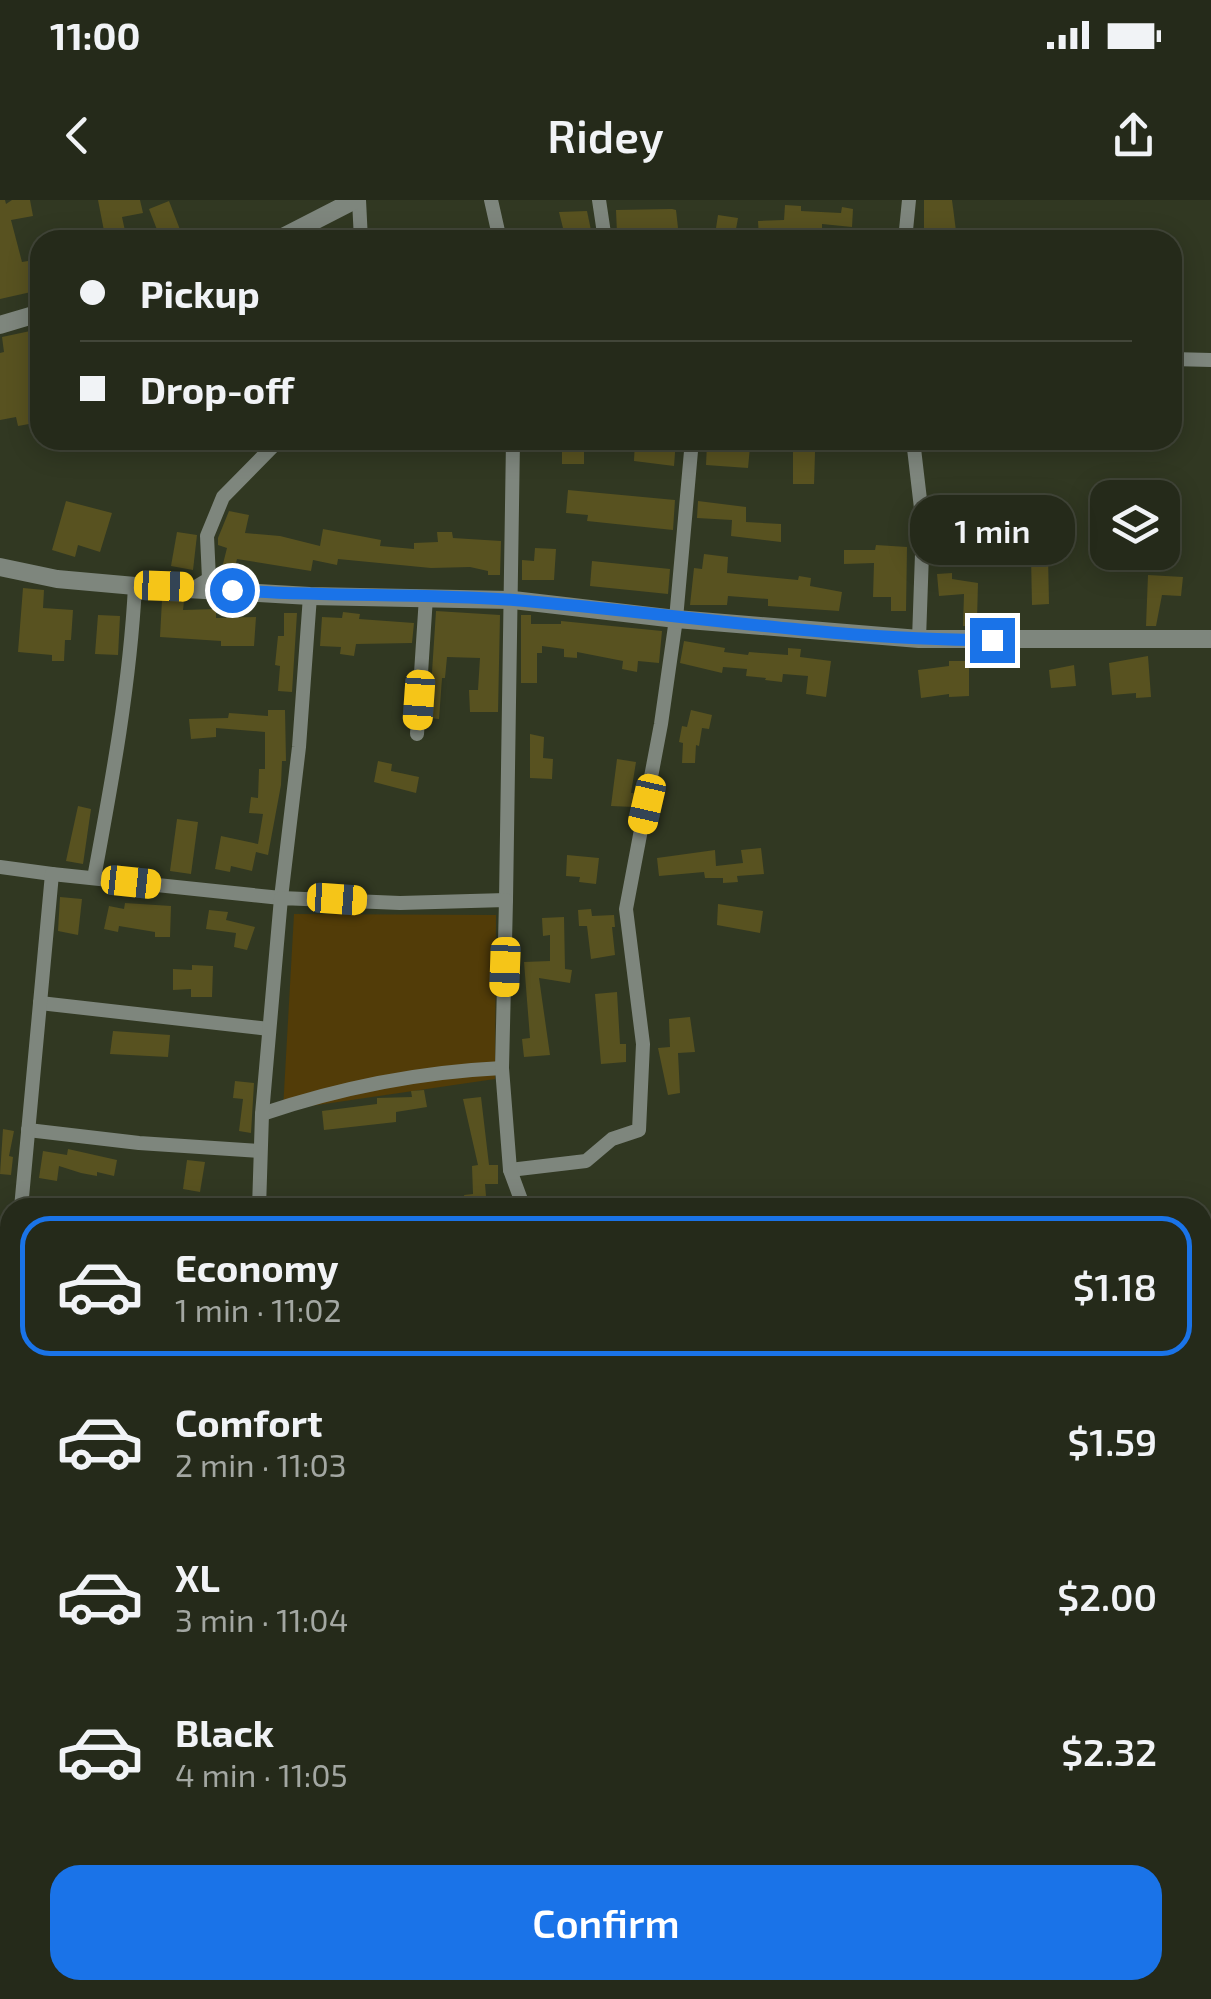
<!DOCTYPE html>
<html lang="en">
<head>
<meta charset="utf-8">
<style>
	:root { --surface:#252a1a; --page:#2d3223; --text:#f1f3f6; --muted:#a3a7a2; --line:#424639; --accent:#1a73e8 }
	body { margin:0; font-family:"Exo 2",sans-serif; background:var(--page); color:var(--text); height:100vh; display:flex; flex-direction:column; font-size:38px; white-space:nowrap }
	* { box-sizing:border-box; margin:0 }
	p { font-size:32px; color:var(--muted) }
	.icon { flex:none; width:55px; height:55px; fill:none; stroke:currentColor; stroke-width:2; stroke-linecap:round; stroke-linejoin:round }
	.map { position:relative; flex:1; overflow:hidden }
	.side { position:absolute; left:0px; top:998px; width:1212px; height:802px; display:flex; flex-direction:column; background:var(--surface); border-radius:30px 30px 0 0; box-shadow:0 5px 25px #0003,0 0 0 2px var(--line) }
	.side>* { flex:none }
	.guide { position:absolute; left:30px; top:30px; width:1152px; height:220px; border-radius:30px; box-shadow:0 5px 25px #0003,0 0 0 2px var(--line); display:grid; align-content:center; height:220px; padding:0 50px; background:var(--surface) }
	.controls { position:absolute; left:1090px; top:280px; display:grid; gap:20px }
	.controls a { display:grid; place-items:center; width:90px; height:90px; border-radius:20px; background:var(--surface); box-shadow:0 5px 25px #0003,0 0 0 2px var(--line); font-size:50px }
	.end { position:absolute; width:45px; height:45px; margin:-22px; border:12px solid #1a73e8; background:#fff; box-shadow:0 0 0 5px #fff }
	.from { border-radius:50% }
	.bubble { position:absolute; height:70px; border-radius:30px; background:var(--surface); box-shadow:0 5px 25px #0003,0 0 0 2px var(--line); font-size:32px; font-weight:600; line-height:70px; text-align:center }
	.car { position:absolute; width:30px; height:60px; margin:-30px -15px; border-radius:12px; box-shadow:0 0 8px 2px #0007; background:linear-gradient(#f5c518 24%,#345 0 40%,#f5c518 0 76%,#345 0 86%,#f5c518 0) }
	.guide b { display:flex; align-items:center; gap:35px; height:95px; font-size:38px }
	.guide b+b { border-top:2px solid var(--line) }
	.guide i { width:25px; height:25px; background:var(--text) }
	ul { padding:18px 0 0; list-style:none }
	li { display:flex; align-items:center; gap:30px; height:140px; margin:0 20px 15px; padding:0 30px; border:5px solid transparent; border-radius:30px }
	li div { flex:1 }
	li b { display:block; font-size:38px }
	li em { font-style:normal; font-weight:600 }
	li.active { border-color:var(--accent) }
	li>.icon { width:90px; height:90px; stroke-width:1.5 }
	.primary-button { display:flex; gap:20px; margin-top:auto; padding:20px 50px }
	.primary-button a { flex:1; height:115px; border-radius:30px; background:var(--accent); color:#fff; font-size:40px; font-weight:600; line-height:115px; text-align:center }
	.status { display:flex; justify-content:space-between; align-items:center; height:70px; padding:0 50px; background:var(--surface); direction:ltr }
	.status svg { height:28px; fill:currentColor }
	header { display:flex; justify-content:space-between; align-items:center; height:130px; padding:0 50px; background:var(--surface); font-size:45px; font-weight:600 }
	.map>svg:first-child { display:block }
	.green { fill:#523c08 }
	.building { fill:#585220 }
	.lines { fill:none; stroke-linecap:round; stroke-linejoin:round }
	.minor { stroke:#7e867d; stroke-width:14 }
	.tertiary { stroke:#7e867d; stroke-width:18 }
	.route { stroke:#1a73e8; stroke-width:12 }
</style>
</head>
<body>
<div class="status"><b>11:00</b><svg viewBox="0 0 49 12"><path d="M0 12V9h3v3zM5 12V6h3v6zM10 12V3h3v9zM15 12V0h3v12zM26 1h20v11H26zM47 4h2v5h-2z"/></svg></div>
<header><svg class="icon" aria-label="back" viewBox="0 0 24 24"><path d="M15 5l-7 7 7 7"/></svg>Ridey<svg class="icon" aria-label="share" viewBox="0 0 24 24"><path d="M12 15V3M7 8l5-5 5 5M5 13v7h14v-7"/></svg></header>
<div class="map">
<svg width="1211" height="1799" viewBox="0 0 1211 1799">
	<rect width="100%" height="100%" fill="#313822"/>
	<!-- green -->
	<polygon class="green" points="294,714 496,715 495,879 283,910"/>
	<!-- building -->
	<g class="building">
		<polygon points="0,0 5,0 6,4 12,0 30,0 33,16 11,20 22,62 40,59 40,90 0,99"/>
		<polygon points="98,0 140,0 143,13 122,17 127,40 108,40 105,36"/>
		<polygon points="924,0 952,0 956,31 924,32"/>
		<polygon points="169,1 184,40 161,40 149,9"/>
		<polygon points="785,5 801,6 801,11 841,13 842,7 853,9 852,27 822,24 822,29 800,28 800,32 782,31 782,37 759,38 758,21 784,20"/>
		<polygon points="672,9 676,10 678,28 716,28 718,15 738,18 734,40 662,40 662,33 617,34 616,10"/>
		<polygon points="587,11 593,40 566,40 559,12"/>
		<polygon points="35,130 40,155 40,222 18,226 16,217 0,220 0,153 4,152 2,137"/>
		<rect x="562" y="240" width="22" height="24"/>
		<polygon points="654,240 676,240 674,266 634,261 635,241"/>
		<polygon points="707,244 750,247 748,268 706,265"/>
		<polygon points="793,252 815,252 814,284 793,284"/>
		<polygon points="568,290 675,300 673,330 587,321 588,315 566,313"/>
		<polygon points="66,301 112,313 100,352 78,345 75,357 52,350"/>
		<polygon points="698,301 746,307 746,322 781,324 781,342 731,336 732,320 697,318"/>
		<polygon points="229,311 249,315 245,333 280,336 320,346 323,329 381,340 380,346 414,349 414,343 438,342 437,332 452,332 453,338 501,341 500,375 488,375 488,371 470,367 431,368 338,359 337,365 313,360 311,371 237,359 233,375 221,372 227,348 218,345 218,338"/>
		<polygon points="177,332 197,335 193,370 171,366"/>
		<polygon points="876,345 907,347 906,411 891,411 891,397 873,397 874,363 844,364 844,350 875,350"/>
		<polygon points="535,348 556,349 554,380 522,380 522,360 534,361"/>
		<polygon points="704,354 728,357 727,373 798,380 799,376 811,378 810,386 842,392 839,411 768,406 768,399 728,396 727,405 690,405 694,368 702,369"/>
		<polygon points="1031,356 1048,356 1049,404 1032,405"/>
		<polygon points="592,361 670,369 668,394 590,386"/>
		<polygon points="952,373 952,379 978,383 977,420 972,420 971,426 963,426 964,394 939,396 937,374"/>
		<polygon points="1148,375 1183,377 1181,396 1162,395 1156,426 1146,426"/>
		<polygon points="23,388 44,390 43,408 73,410 71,440 65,440 64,461 52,461 52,455 18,452"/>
		<polygon points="162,400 184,401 183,410 216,409 216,418 256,417 254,446 221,446 221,441 160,437"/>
		<polygon points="436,411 500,415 498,512 470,512 469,490 478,490 480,458 447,457 445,478 442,478 439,519 429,518"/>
		<polygon points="343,412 360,414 359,419 414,423 412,443 356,444 354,456 340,454 341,447 320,446 322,417 342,418"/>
		<polygon points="284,413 297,413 292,492 278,491 280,466 275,465 278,436 284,436"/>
		<polygon points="98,415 120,416 118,455 95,454"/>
		<polygon points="521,415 531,415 531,424 561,424 561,421 662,431 659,463 638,461 637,472 622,469 623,461 577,452 577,458 564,457 564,449 542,446 542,453 537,453 537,483 521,483"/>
		<polygon points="684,441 725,448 724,452 748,455 749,452 788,455 788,448 801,449 800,457 831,461 826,497 806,494 808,476 783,474 782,482 765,480 766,478 746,476 747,469 723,467 722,473 680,463"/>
		<polygon points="1148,456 1151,497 1136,498 1136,493 1112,495 1109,463"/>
		<polygon points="949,461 969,461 969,496 949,497 949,494 921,498 918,470 949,466"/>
		<polygon points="1074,465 1076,486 1051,488 1049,470"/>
		<polygon points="268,510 285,510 286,561 282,561 281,585 268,655 256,652 252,671 231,666 230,672 215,669 221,636 258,644 263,614 249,613 251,597 258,598 259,569 265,569 265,532 216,528 216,537 191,539 189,519 228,518 229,513 268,516"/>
		<polygon points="691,510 712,515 709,529 702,528 699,546 696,545 695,563 682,563 683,543 679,542 682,526 687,527"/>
		<polygon points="530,534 544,537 543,558 553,559 552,579 530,578"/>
		<polygon points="617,559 636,562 631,593 636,593 634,607 611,606"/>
		<polygon points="378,561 392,564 391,571 419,577 416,593 374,582"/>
		<polygon points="78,606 91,609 83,664 66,661"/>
		<polygon points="177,619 198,622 191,674 170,671"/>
		<polygon points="761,648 764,674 737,676 738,682 723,683 723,678 705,678 704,672 659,676 657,658 715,650 716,666 743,663 741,650"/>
		<polygon points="567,655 599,658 596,684 579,682 580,677 566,676"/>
		<polygon points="60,697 82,699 78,735 58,731"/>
		<polygon points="125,703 171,706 170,737 155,737 155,732 119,726 118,732 104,729 109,706 124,709"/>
		<polygon points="718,704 763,711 760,733 717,725"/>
		<polygon points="591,709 592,716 614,715 615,727 612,727 615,755 591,759 587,726 579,726 578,710"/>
		<polygon points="209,710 228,712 226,720 255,727 247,750 234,747 236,733 206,729"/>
		<polygon points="564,717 565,769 572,770 570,783 539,778 550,855 524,857 522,839 530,838 524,762 550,761 550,735 543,736 542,718"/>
		<polygon points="192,765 213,766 212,797 191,797 191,789 173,790 173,769 192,770"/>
		<polygon points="617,792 620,844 626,844 626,862 601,864 595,794"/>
		<polygon points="690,817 695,852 678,853 680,893 668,895 658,848 670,847 669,819"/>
		<polygon points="113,831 170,835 168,857 110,854"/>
		<polygon points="235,881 254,883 251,933 239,931 243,899 233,898"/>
		<polygon points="424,890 427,907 396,912 396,922 324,930 322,911 377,904 377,898 412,897 411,891"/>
		<polygon points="481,897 489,965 498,965 498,984 485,984 487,1008 466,1008 464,995 473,994 472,966 478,965 463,899"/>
		<polygon points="3,929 14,931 9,956 13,957 11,975 0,974"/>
		<polygon points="68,949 117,960 114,976 97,972 97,976 81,973 59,966 57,981 39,978 43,951 67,955"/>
		<polygon points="187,960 205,962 200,992 183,989"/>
	</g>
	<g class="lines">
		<!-- minor -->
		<g class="minor">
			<polyline points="359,0 361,40"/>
			<polyline points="491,0 500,40"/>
			<polyline points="599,0 605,40"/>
			<polyline points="905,40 909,0"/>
			<polyline points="1172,159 1211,160"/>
			<polyline points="913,240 923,325 919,439"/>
			<polyline points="194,388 209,379 207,336 223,297 279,240"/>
			<polyline points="417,534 426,397"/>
			<polyline points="0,667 52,674"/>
			<path d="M94,678C112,581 130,484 135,386"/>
			<polyline points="506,700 513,240"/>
			<polyline points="40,803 269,829"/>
			<path d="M262,914C342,887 419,872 502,868"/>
			<polyline points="28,930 139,943 260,951"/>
			<polyline points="510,970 586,961 612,939 639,930 643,844 626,709 661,524 676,419 692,240"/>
			<polyline points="21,1008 52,674 281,698 299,547 310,396"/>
			<polyline points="259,1008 262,914 281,698 400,703 506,700 502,868 510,970 524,1008"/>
			<polyline points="1202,1612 1211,1611"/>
			<polyline points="0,1713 10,1712"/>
		</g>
		<!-- tertiary -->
		<g class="tertiary">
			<polyline points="277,40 355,0"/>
			<polyline points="0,125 40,113"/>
			<polyline points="0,367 57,379 135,386 310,396 513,400 676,419 919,439 1211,439"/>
		</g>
	</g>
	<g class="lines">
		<!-- route -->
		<path class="route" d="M232,390C326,397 420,393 514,400C673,413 831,440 992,440"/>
	</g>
</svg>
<div class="controls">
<a><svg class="icon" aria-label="layers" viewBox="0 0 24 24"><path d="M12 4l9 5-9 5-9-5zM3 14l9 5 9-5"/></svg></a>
</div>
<i class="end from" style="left:232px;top:390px"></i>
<i class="end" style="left:992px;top:440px"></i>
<div class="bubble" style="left:910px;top:295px;width:165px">1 min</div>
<i class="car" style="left:164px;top:386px;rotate:92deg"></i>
<i class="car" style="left:419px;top:500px;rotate:184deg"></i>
<i class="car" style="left:647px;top:604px;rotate:193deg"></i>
<i class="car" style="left:131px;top:682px;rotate:96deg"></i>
<i class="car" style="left:337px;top:699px;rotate:94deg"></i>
<i class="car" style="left:505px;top:767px;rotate:182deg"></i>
<div class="guide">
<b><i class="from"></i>Pickup</b>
<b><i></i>Drop-off</b>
</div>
<section class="side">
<ul>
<li class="active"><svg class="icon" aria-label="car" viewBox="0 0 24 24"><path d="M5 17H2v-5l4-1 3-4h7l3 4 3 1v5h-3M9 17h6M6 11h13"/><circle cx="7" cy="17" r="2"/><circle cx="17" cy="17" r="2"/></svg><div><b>Economy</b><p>1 min · 11:02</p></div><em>$1.18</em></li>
<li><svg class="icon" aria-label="car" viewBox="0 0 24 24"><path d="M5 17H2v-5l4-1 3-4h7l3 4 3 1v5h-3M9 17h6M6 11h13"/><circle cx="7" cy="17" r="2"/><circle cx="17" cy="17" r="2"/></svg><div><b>Comfort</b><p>2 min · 11:03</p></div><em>$1.59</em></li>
<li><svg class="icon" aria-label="car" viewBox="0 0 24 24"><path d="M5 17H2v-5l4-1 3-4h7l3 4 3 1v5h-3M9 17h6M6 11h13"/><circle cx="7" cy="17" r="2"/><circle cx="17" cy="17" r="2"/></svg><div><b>XL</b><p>3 min · 11:04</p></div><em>$2.00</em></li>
<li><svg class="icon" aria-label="car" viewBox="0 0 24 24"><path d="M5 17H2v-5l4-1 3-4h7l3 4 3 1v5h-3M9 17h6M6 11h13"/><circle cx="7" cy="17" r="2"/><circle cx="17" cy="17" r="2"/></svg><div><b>Black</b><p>4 min · 11:05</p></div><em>$2.32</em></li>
</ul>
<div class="primary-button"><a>Confirm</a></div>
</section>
</div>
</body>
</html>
